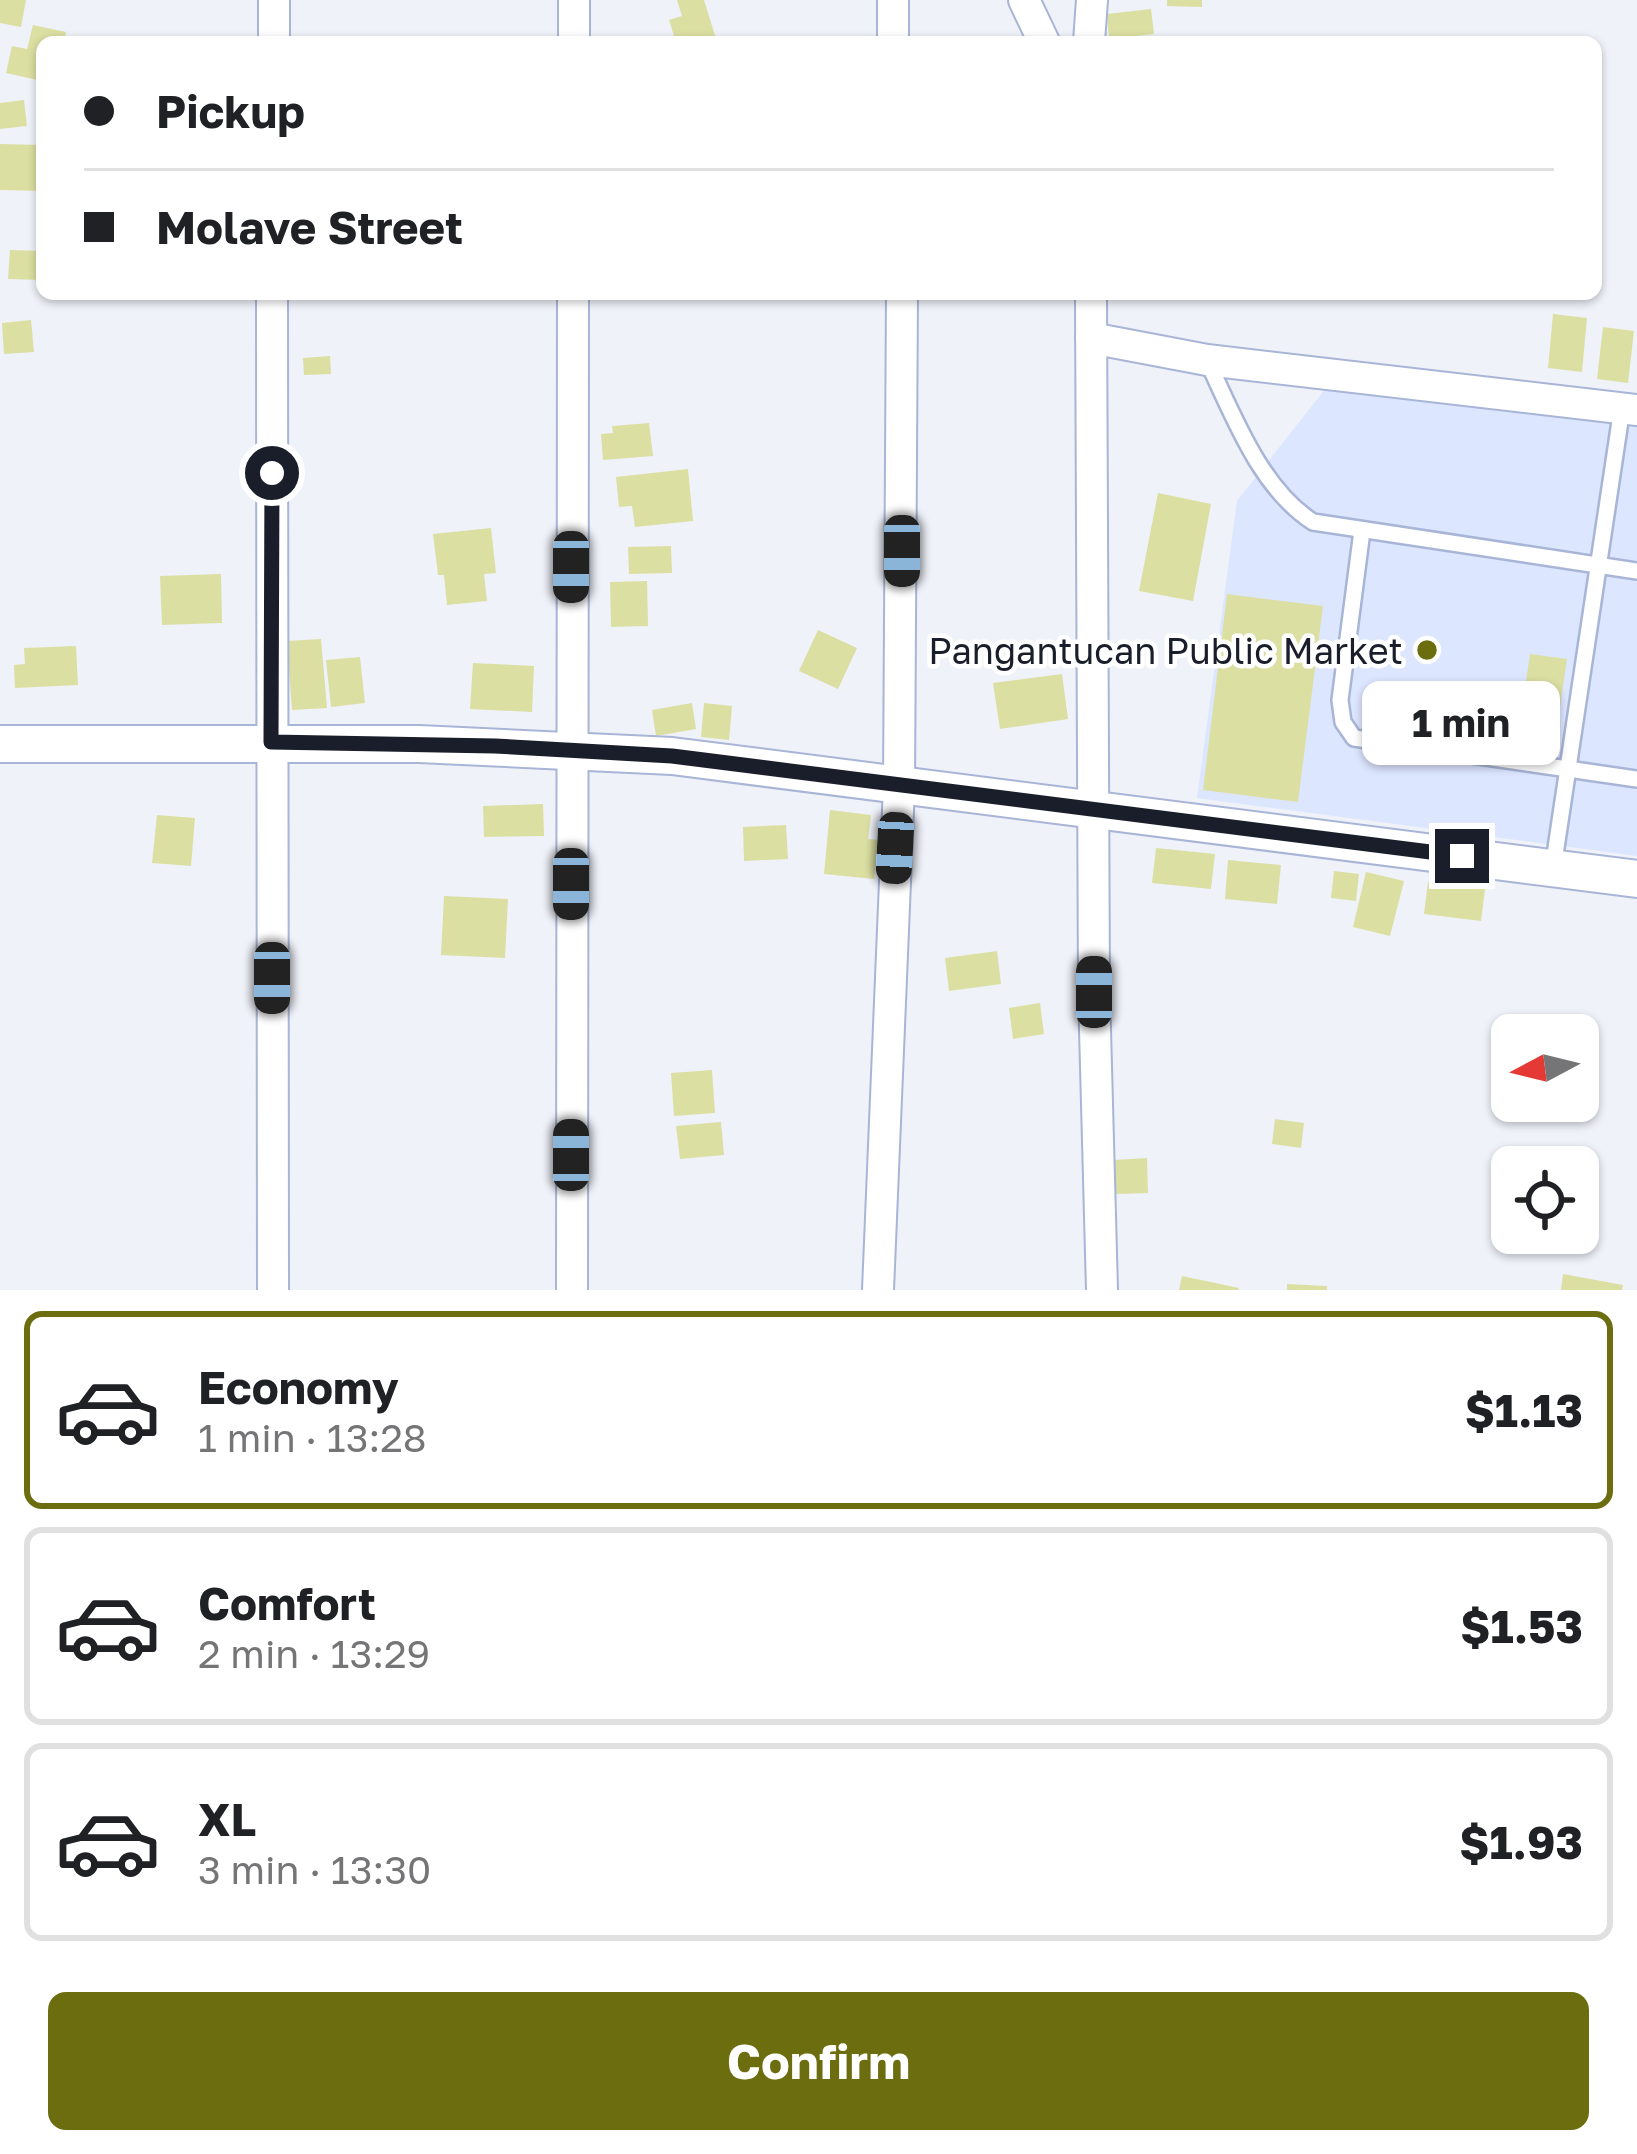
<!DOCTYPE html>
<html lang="en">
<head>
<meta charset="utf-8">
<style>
	:root { --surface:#fff; --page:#f2f2f2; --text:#202124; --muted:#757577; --line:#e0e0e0; --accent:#6c6d0f }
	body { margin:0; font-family:"Golos Text",sans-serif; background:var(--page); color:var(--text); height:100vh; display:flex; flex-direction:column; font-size:45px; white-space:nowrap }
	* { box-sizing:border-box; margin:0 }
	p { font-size:39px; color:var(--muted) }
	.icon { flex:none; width:66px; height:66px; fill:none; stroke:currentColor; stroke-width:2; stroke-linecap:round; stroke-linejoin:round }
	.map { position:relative; height:1290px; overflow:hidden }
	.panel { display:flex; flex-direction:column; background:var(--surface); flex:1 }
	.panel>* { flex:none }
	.banner { position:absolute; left:36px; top:36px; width:1566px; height:264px; border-radius:18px; box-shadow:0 3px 9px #0004; display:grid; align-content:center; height:264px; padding:0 48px; background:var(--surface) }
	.needle { width:78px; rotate:263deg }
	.buttons { position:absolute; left:1491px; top:1014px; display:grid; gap:24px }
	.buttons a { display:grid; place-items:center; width:108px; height:108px; border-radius:18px; background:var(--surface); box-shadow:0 3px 9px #0004; font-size:60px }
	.end { position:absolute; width:54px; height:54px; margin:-27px; border:15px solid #191e2a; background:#fff; box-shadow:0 0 0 6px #fff }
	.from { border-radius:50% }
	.bubble { position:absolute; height:84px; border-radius:18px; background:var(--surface); box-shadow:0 3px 9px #0004; font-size:39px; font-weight:700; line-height:84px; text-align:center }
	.car { position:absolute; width:36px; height:72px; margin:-36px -18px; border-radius:15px; box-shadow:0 0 9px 3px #0007; background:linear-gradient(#222 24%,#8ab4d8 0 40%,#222 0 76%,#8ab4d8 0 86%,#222 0) }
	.banner b { display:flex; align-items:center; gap:42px; height:114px; font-size:45px }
	.banner b+b { border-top:3px solid var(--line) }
	.banner i { width:30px; height:30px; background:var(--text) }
	ul { padding:21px 0 0; list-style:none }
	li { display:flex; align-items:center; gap:36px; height:198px; margin:0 24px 18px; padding:0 24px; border:6px solid var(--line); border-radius:18px }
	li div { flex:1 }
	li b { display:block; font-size:45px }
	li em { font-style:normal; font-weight:700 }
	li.current { border-color:var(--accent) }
	li>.icon { width:108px; height:108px; stroke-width:1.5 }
	.primary-button { display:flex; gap:24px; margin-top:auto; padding:24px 48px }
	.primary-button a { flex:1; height:138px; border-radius:18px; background:var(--accent); color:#fff; font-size:48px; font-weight:700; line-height:138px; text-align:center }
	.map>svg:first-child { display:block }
	.built { fill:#dce6ff }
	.building { fill:#dcdfa2 }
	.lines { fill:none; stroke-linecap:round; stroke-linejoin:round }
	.service-casing { stroke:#a8b5d6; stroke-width:20 }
	.minor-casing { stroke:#a8b5d6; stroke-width:34 }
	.tertiary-casing { stroke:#a8b5d6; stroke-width:40 }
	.service { stroke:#fff; stroke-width:15 }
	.minor { stroke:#fff; stroke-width:30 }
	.tertiary { stroke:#fff; stroke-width:36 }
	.route { stroke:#191e2a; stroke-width:15 }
	.poi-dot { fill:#6c6d0f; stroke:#fff; stroke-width:4.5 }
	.labels { text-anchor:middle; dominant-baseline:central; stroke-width:9; stroke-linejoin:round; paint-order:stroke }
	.poi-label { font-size:36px; fill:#191e2a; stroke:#fff; text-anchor:end }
</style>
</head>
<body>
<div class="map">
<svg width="1637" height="1290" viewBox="0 0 1637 1290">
	<rect width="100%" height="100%" fill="#eff2f9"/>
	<!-- built -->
	<polygon class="built" points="1326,388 1637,425 1637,856 1197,798 1237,501"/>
	<!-- building -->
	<g class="building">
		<polygon points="0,0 26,0 21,27 0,23"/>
		<polygon points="677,0 704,0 717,42 676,42 669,20 682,16"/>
		<polygon points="1167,0 1202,0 1202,7 1167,6"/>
		<polygon points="1151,9 1154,34 1109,39 1107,14"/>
		<polygon points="33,25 66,32 64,42 42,42 42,81 6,73 12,46 27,49"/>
		<polygon points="24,100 27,126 0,129 0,103"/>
		<polygon points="0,144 42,145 42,191 0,190"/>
		<polygon points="10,250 42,251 42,280 8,279"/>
		<polygon points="1553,314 1587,318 1582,372 1548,368"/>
		<polygon points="31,320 34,352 4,354 2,323"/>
		<polygon points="1603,327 1634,331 1628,383 1597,379"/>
		<polygon points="330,356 331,374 304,375 303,358"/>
		<polygon points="649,423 653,456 603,460 601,434 613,433 612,426"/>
		<polygon points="688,469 693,521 635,527 632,506 619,507 616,477"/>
		<polygon points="1158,493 1211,504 1193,601 1139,591"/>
		<polygon points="491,528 496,573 484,574 487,601 447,605 444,575 438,575 433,534"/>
		<polygon points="671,546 672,573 629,574 628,547"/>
		<polygon points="221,574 222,623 162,625 160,576"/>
		<polygon points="647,581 648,626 611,627 610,582"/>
		<polygon points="1227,594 1323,606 1298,802 1203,790"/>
		<polygon points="818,630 857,648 838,689 799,671"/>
		<polygon points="321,639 327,708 292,710 287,641"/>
		<polygon points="76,646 78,685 15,688 14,665 25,664 24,648"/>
		<polygon points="1530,654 1567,659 1553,755 1516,749"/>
		<polygon points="360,657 365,703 331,707 326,660"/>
		<polygon points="473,663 534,666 532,712 470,709"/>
		<polygon points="1062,674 1068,719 1000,729 993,683"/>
		<polygon points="692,703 696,729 656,736 652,710"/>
		<polygon points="704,703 732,706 729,740 701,737"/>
		<polygon points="543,804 544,836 484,837 483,806"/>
		<polygon points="830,810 871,815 868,839 878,840 874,879 824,874"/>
		<polygon points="157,815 195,818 191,866 152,863"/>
		<polygon points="786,825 788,859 744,861 743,827"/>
		<polygon points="1156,848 1215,854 1211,889 1152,883"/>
		<polygon points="1228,860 1281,865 1277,904 1225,899"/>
		<polygon points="1334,871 1359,874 1356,901 1331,898"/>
		<polygon points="1366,872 1404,881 1390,936 1353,927"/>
		<polygon points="1428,882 1485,889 1481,921 1424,914"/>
		<polygon points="444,896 508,899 505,958 441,955"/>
		<polygon points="997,951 1001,984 949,991 945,958"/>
		<polygon points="1040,1003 1044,1034 1013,1039 1009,1008"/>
		<polygon points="712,1070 715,1113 674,1116 671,1073"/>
		<polygon points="1275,1119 1304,1123 1301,1148 1272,1144"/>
		<polygon points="721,1122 724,1155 680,1159 676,1126"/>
		<polygon points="1147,1158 1148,1193 1116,1194 1114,1160"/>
		<polygon points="1563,1274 1623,1285 1622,1290 1561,1290"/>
		<polygon points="1182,1276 1239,1288 1238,1290 1179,1290"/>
		<polygon points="1287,1284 1327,1286 1327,1290 1287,1290"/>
	</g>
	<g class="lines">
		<!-- service casing -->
		<g class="service-casing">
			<g id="service">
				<path d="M1207,360C1233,415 1260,488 1313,522L1637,571"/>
				<polyline points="1362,531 1340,700 1343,722 1354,738 1637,779"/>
				<polyline points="1553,868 1622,408"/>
			</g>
		</g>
		<!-- minor casing -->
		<g class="minor-casing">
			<g id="minor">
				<polyline points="893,0 893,42"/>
				<polyline points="1024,0 1044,42"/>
				<polyline points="274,42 274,0"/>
				<polyline points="574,42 574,0"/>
				<polyline points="1089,42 1092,0"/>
				<polyline points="272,294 273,1290"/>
				<polyline points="1091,294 1094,992 1102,1290"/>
				<polyline points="1091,338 1207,360 1637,410"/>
				<polyline points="572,1290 573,294"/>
				<polyline points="878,1290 899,786 902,294"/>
			</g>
		</g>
		<!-- tertiary casing -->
		<g class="tertiary-casing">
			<polyline id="tertiary" points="0,744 419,744 672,756 1637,879"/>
		</g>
		<!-- service -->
		<use href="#service" class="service"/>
		<!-- minor -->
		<use href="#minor" class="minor"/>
		<!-- tertiary -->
		<use href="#tertiary" class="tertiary"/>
	</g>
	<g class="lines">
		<!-- route -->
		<polyline class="route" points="272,473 271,742 495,746 672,756 1462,856"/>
	</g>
	<!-- markers -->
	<circle class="poi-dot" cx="1427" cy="650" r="12"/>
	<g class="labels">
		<!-- poi labels -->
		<g class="poi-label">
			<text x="1403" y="650">Pangantucan Public Market</text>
		</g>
	</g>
</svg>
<div class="buttons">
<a><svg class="needle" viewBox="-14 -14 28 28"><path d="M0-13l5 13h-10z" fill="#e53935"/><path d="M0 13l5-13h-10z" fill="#757577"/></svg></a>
<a><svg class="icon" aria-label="locate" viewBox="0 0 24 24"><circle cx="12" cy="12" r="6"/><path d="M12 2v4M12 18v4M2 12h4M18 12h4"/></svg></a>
</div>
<i class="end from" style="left:272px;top:473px"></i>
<i class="end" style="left:1462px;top:856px"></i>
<div class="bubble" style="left:1362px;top:681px;width:198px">1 min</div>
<i class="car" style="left:902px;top:551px;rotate:180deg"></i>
<i class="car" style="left:571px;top:567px;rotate:180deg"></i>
<i class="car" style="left:895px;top:848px;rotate:183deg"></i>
<i class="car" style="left:571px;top:884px;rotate:180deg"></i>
<i class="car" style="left:272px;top:978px;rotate:180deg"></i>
<i class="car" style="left:1094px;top:992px;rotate:0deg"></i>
<i class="car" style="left:571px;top:1155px;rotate:0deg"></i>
<div class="banner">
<b><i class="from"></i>Pickup</b>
<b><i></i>Molave Street</b>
</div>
</div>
<section class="panel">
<ul>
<li class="current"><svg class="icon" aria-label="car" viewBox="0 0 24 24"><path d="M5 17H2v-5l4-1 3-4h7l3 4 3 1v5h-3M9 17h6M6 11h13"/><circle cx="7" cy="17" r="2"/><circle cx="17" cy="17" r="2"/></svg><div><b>Economy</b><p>1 min · 13:28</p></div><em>$1.13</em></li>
<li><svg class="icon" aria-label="car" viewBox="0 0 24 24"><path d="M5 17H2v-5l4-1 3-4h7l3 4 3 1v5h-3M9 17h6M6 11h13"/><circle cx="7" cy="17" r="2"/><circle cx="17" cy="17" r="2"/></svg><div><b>Comfort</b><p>2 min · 13:29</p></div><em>$1.53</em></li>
<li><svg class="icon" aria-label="car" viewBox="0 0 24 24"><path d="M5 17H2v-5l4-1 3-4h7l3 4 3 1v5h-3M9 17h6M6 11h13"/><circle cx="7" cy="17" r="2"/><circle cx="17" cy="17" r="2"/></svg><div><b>XL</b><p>3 min · 13:30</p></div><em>$1.93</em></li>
</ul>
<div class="primary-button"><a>Confirm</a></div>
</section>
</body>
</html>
